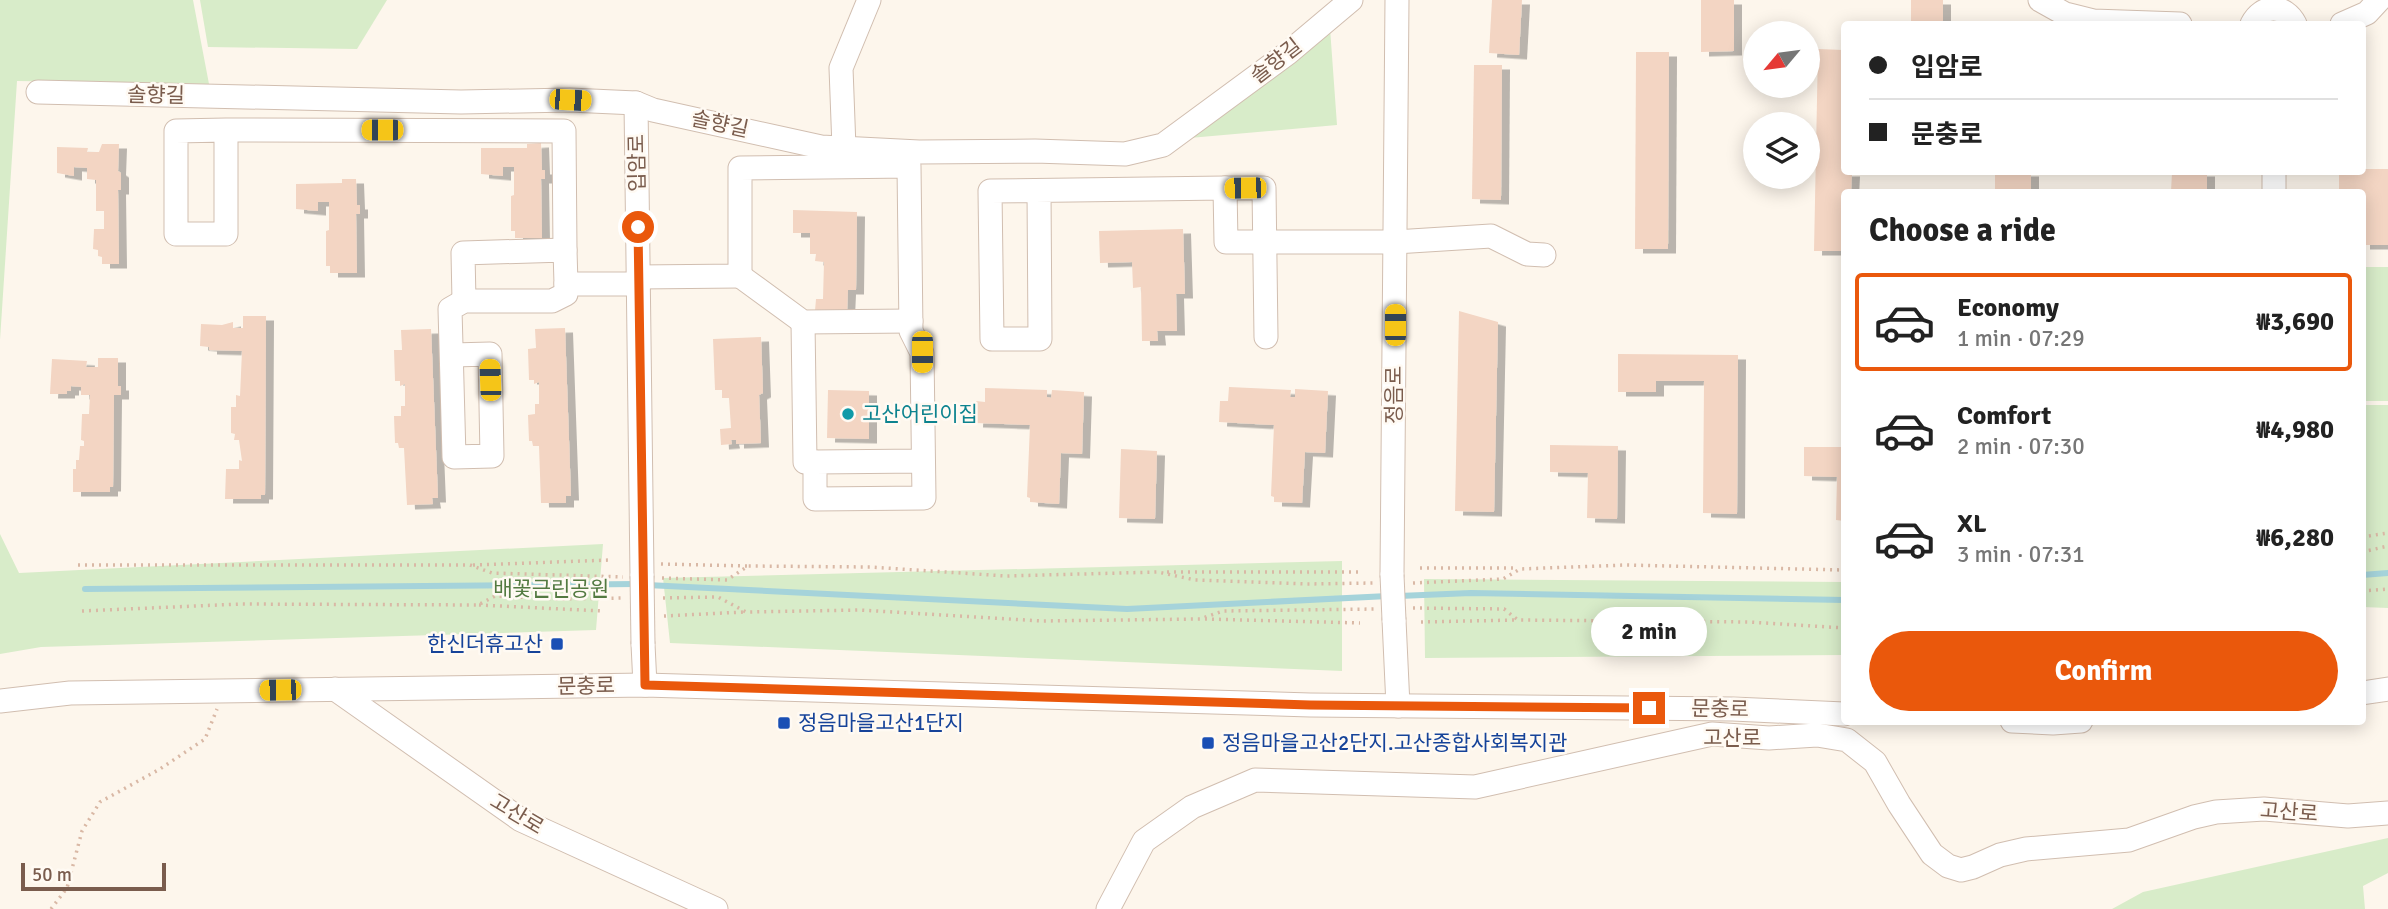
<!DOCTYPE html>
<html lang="en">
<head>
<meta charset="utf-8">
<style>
	:root { --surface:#fff; --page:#f6f6f6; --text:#222; --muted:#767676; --line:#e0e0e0; --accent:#ea580c }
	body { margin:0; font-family:Signika,"Noto Sans KR",sans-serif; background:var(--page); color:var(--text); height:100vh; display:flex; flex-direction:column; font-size:26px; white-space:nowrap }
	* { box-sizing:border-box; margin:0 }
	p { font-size:23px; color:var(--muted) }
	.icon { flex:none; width:38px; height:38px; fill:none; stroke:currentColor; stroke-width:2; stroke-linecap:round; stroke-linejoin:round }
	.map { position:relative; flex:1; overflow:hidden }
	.sheet { position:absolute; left:1841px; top:189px; width:525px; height:536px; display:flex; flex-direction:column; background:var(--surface); border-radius:7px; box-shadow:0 4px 18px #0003 }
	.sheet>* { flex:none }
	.hud { position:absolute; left:1841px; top:21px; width:525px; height:154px; border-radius:7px; box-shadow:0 4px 18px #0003; display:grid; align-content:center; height:154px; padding:0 28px; background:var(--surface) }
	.needle { width:46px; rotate:241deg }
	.tools { position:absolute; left:1743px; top:21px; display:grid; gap:14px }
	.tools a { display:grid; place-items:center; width:77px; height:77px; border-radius:50%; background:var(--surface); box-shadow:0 4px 18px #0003; font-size:35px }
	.scale { position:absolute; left:21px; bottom:18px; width:145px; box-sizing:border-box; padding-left:7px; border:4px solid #7a5c4d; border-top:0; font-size:19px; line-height:24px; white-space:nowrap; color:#7a5c4d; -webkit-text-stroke:5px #fffaf3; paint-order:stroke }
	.end { position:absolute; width:32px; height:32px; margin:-16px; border:9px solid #ea580c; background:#fff; box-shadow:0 0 0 4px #fff }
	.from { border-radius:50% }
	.bubble { position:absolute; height:49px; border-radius:24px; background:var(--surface); box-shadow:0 4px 18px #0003; font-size:23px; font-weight:700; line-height:49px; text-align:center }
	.car { position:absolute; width:21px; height:42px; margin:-21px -10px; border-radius:9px; box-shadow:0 0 5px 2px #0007; background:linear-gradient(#f5c518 24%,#345 0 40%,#f5c518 0 76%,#345 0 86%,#f5c518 0) }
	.hud b { display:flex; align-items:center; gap:24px; height:66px; font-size:26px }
	.hud b+b { border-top:2px solid var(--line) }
	.hud i { width:18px; height:18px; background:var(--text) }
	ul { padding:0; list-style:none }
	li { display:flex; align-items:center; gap:21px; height:98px; margin:0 14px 10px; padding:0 14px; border:4px solid transparent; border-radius:7px }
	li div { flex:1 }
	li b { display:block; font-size:26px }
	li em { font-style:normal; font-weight:700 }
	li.current { border-color:var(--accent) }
	li>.icon { width:63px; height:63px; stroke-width:1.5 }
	h2 { padding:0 28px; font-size:32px; line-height:84px }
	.cta { display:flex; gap:14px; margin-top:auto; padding:14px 28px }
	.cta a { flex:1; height:80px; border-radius:42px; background:var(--accent); color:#fff; font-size:28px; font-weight:700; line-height:80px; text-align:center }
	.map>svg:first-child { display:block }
	.green { fill:#d8ecc9 }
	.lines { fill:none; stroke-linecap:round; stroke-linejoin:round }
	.stream { stroke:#a5d3da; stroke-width:6 }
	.building { fill:#f3d5c3; filter:url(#shadow) }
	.minor-casing { stroke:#d1beb0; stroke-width:25 }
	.path { stroke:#d9b8a5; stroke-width:3.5; stroke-dasharray:2 5; stroke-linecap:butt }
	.minor { stroke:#fff; stroke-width:23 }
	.minor-bridge-casing { stroke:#d1beb0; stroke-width:25; stroke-linecap:butt }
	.minor-bridge { stroke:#fff; stroke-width:23 }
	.route { stroke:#ea580c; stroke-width:9 }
	.culture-dot { fill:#0f9aa8; stroke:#fffaf3; stroke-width:2.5 }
	.transit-dot { fill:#1a4fb4; stroke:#fffaf3; stroke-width:2.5 }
	.labels { text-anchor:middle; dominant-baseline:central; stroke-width:5; stroke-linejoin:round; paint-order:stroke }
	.street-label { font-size:21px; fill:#7a5c4d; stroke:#fffaf3 }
	.culture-label { font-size:21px; fill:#0d838f; stroke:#fffaf3; text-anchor:start }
	.park-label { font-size:21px; fill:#537a41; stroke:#fffaf3 }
	.transit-label { font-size:21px; fill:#164399; stroke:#fffaf3; text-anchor:start }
</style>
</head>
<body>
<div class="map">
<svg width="2388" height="909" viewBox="0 0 2388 909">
	<defs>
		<filter id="shadow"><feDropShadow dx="8" dy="4.5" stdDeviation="0" flood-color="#0004"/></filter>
	</defs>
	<rect width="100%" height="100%" fill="#fdf6ec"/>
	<!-- green -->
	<g class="green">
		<polygon points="0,0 193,0 209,84 17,81 0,340"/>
		<polygon points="200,0 387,0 357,49 208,47"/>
		<polygon points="1330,28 1337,125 1178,139 1253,93"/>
		<polygon points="2362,267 2388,267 2388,401 2363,401"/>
		<polygon points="2363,405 2388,405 2388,608 2363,607"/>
		<polygon points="0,534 19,573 603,544 596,630 41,647 0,654"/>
		<polygon points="1342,561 1342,671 670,643 663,578"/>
		<polygon points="1424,579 1844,582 1844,655 1425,658"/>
		<polygon points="2388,838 2388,873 2363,886 2365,909 2112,909 2143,892"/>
	</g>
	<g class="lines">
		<!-- stream -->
		<g class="stream">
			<polyline points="2362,575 2388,573"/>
			<polyline points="647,585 1127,609 1388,596"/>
			<polyline points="85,589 636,584"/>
			<polyline points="1399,596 1471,593 1844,600"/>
		</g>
	</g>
	<!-- building -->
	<g class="building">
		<polygon points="1492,0 1522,0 1519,55 1489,53"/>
		<polygon points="1701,0 1734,0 1734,51 1701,52"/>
		<rect x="1911" y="0" width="32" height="24"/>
		<polygon points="1818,49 1844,50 1844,172 1852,172 1851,192 1844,192 1844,251 1814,251"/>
		<polygon points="1636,52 1669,52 1668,249 1635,249"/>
		<polygon points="1474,65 1502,65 1501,200 1472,199"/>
		<polygon points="541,143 542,170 545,170 545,179 541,179 542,238 515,238 515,231 511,231 511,196 514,195 514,167 503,167 503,176 481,174 481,148 527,148 527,144"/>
		<polygon points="102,144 119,144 118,171 121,173 121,190 118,190 119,264 102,264 102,257 98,256 98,250 93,249 94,229 104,229 104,211 96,211 96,180 87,179 87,168 74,167 74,176 57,173 57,147 88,148 87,152 99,152"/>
		<polygon points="2362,169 2388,169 2388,245 2362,245 2362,192 2339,192 2339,172 2362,172"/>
		<rect x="1995" y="172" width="36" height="20"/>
		<polygon points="2172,172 2207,172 2207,192 2171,192"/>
		<polygon points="342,179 356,179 357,205 360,205 360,214 356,214 357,273 330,273 330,266 326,266 326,231 329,230 329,202 318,202 318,211 296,209 296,184 342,183"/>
		<polygon points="793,210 857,212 856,290 848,290 847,312 815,311 816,299 823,299 824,262 815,261 816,254 810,254 810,233 793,233"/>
		<polygon points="1183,229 1185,294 1176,294 1177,331 1157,331 1158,341 1142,341 1141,287 1133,288 1132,262 1100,263 1099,231"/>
		<polygon points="1459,311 1498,322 1494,512 1455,511"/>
		<polygon points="243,316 266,316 265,495 261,495 261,499 225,499 226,469 239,469 239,460 242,461 239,440 234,440 235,434 231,433 231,407 236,407 236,395 240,396 242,351 209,350 209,347 200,346 201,324 222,325 233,322 233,328 243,328"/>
		<polygon points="565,328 571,496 566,496 566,503 541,503 539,446 533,446 532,441 529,441 528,415 535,414 535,404 539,404 539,382 534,384 534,380 529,380 528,349 536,348 535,329"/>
		<polygon points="431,329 438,498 432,498 433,504 407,505 404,448 399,448 398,443 395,443 394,416 401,416 401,406 405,406 405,384 400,386 400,381 395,381 394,350 402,350 401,330"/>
		<polygon points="761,337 763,393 759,395 761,443 736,444 736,440 731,440 732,444 721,445 720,429 731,428 729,398 722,398 722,390 715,390 713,339"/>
		<polygon points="1618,354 1738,355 1737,514 1703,513 1704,381 1656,381 1656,392 1618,392"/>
		<polygon points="98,358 118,358 118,386 121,386 121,395 114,395 113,487 110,487 110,492 73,492 73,469 76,469 76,460 79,460 80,446 84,446 84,441 81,440 82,414 89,414 90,395 81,395 81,387 71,386 71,391 67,391 67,394 50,394 52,359 87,361 86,367 98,367"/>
		<polygon points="1229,387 1291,390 1290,397 1295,397 1295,389 1328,391 1325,453 1305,452 1302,503 1274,502 1274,497 1271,496 1274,425 1219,422 1220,401 1228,401"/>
		<polygon points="985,388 1047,390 1047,397 1051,398 1052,390 1084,392 1082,454 1061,453 1059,504 1030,502 1030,498 1027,497 1030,425 975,423 976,401 985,402"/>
		<polygon points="828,390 869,391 869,439 827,438"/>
		<polygon points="1550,445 1618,446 1617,519 1587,518 1588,473 1550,472"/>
		<polygon points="1804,447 1844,447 1844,521 1836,520 1837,477 1804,476"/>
		<polygon points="1121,449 1157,451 1155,519 1119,518"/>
	</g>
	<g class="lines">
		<!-- minor casing -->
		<g class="minor-casing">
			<g id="minor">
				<polyline points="2040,0 2065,14 2093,21 2180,24"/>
				<path d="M2252,24C2262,4 2285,4 2295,24"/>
				<polyline points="2342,24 2367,13 2379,0"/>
				<polyline points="38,92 461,102 570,100 636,103 653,110 821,147 919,152 1035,151 1125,154 1163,145 1288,53 1351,0"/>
				<polyline points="636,103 642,576"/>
				<polyline points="226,130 226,234 176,234 176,131 226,130 564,131 565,250"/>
				<polyline points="844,148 841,68 869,0"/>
				<polyline points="1225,188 1264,188 1266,337"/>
				<polyline points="1039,191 1040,339 992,339 990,191 1225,188 1226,242 1395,242 1491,236 1527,254 1544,255"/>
				<polyline points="2274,192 2274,172"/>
				<polyline points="740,276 803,322 911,321"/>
				<polyline points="638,277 740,276 740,168 909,166 911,331 922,353 924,498 815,499 815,462 922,461"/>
				<polyline points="464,301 463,253 565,250 566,284"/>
				<polyline points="803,322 805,462 815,462"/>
				<polyline points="453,355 490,354 492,456 454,457 450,309 464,301 552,301 566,294 566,284 639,284"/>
				<polyline points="1392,575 1397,0"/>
				<polyline points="1394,620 1398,706"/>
				<polyline points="643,644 645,685"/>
				<polyline points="335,689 521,820 716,909"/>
				<polyline points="2362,693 2388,689"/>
				<polyline points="0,701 70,693 645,685 1310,705 1733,709 1844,714"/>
				<polyline points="2012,721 2053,723 2081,721"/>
				<polyline points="1108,909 1144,841 1192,807 1255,780 1475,787 1712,734 1769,738 1817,735 1847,740 1875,762 1899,804 1932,854 1948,866 1961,870 1973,867 2000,855 2026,849 2129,840 2194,817 2216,812 2264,809 2348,816 2388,813"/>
			</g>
		</g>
		<!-- path -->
		<g class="path">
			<polyline points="2362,537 2388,533"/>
			<polyline points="2362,552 2388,546"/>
			<polyline points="661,564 748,566"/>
			<polyline points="78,565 470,565 492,573 623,577"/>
			<polyline points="473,565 610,560"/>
			<polyline points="1420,568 1518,568"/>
			<polyline points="1167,572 1362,572"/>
			<polyline points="662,578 727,580 748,566 870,567 1006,576 1158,572 1195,580 1307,584 1373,583"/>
			<polyline points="1413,583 1503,579 1520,569 1625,565 1844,570"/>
			<polyline points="2362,591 2388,589"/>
			<polyline points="663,598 718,597 746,612 860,610 1042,621 1200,619 1223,611 1374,609"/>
			<polyline points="479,605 603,611"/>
			<polyline points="1413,608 1504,609 1518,620 1749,622 1844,628"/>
			<polyline points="82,611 241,604 478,605 495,596 559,599 624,598"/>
			<polyline points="664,616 744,612"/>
			<polyline points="1205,619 1360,623"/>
			<polyline points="1421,622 1516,620"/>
			<polyline points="51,909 67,888 82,831 100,802 160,769 205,739 217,709"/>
		</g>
		<!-- minor -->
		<use href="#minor" class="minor"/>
		<!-- minor-bridge casing -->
		<g class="minor-bridge-casing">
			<g id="minor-bridge">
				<polyline points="1392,575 1394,620"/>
				<polyline points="642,576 643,644"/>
			</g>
		</g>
		<!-- minor-bridge -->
		<use href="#minor-bridge" class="minor-bridge"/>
	</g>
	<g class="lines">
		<!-- route -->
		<polyline class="route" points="638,227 645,685 1310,705 1649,708"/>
	</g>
	<!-- markers -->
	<circle class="culture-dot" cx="848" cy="414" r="7"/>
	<g class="transit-dot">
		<rect x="550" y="637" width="14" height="14" rx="3.5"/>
		<rect x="777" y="716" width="14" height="14" rx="3.5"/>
		<rect x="1201" y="736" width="14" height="14" rx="3.5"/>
	</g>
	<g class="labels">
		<!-- street labels -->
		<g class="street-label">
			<text transform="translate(1276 61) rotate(-38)">솔향길</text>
			<text transform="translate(156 95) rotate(1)">솔향길</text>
			<text transform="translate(720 124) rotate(12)">솔향길</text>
			<text transform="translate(637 163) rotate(-91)">입암로</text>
			<text transform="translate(1394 395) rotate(-90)">정음로</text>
			<text transform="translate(586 686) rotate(-1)">문충로</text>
			<text transform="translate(1720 709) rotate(1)">문충로</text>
			<text x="1732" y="738">고산로</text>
			<text transform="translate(2289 812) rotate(4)">고산로</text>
			<text transform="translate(517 814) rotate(31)">고산로</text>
		</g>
		<!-- culture labels -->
		<g class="culture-label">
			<text x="862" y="414">고산어린이집</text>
		</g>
		<!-- park labels -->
		<g class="park-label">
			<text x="551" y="589">배꽃근린공원</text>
		</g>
		<!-- transit labels -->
		<g class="transit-label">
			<text x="543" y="644" text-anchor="end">한신더휴고산</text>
			<text x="798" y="723">정음마을고산1단지</text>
			<text x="1222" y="743">정음마을고산2단지.고산종합사회복지관</text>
		</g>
	</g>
</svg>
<div class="tools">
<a><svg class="needle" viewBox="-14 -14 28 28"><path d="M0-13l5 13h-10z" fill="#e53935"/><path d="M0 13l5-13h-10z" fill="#767676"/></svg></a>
<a><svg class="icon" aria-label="layers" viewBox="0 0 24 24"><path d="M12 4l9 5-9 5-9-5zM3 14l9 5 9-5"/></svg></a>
</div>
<div class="scale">50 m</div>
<i class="end from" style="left:638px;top:227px"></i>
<i class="end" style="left:1649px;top:708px"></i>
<div class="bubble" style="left:1591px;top:607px;width:116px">2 min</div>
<i class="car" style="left:570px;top:100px;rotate:93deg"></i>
<i class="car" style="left:382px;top:130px;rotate:270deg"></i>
<i class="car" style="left:1245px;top:188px;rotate:269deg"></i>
<i class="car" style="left:1395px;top:325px;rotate:0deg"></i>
<i class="car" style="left:922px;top:352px;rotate:180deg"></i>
<i class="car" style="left:490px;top:380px;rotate:358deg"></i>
<i class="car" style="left:280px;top:690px;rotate:269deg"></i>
<div class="hud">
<b><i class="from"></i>입암로</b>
<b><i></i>문충로</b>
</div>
<section class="sheet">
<h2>Choose a ride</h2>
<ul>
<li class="current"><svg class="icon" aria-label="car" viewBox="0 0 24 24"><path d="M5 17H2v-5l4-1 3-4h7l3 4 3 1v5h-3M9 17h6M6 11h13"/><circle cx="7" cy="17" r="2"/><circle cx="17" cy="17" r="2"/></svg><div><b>Economy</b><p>1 min · 07:29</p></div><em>₩3,690</em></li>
<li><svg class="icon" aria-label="car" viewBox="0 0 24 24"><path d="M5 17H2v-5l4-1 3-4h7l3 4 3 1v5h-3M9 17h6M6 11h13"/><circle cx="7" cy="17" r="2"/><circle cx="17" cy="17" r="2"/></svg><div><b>Comfort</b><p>2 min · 07:30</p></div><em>₩4,980</em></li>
<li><svg class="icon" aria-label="car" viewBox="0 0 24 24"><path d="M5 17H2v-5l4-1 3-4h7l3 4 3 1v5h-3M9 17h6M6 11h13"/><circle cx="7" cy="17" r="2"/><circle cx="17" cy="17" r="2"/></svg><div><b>XL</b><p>3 min · 07:31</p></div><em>₩6,280</em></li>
</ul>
<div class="cta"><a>Confirm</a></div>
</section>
</div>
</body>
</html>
